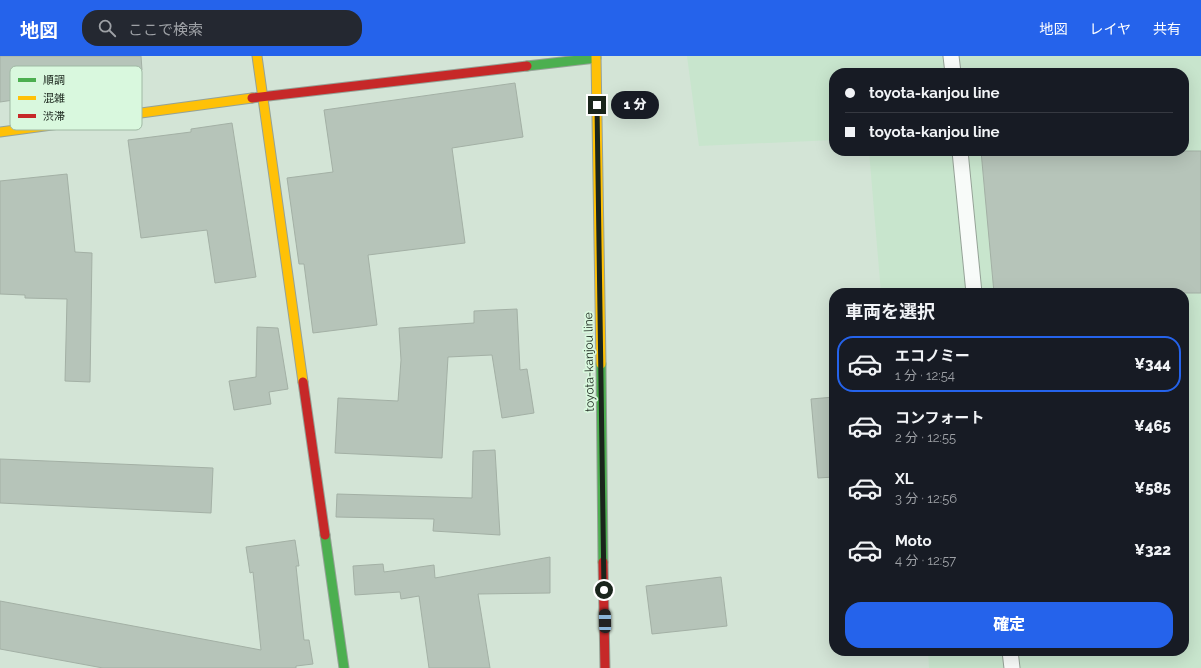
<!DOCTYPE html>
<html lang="ja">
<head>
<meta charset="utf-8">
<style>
	:root { --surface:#171b24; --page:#242831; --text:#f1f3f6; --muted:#9ea1a6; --line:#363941; --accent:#2563eb }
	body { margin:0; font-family:Raleway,"Noto Sans JP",sans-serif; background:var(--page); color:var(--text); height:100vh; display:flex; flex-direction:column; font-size:15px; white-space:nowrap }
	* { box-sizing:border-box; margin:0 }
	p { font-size:13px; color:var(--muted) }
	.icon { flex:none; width:22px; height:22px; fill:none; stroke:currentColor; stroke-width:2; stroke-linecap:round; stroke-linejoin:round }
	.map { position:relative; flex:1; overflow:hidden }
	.drawer { position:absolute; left:829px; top:232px; width:360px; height:368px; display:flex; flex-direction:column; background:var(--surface); border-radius:16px; box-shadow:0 4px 16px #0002 }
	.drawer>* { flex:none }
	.guide { position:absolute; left:829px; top:12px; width:360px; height:88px; border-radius:16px; box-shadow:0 4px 16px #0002; display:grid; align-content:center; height:88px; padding:0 16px; background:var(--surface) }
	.end { position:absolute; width:18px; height:18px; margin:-9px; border:5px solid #1a251c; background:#fff; box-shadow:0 0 0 2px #fff }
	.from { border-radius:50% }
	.bubble { position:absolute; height:28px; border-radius:14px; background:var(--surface); box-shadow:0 4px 16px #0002; font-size:13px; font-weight:800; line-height:28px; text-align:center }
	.car { position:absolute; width:12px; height:24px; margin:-12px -6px; border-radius:5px; box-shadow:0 0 3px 1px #0007; background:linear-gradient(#222 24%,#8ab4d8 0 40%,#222 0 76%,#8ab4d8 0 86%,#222 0) }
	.guide b { display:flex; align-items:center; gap:14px; height:38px; font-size:15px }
	.guide b+b { border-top:1px solid var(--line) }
	.guide i { width:10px; height:10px; background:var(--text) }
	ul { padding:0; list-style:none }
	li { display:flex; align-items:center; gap:12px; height:56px; margin:0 8px 6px; padding:0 8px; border:2px solid transparent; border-radius:16px }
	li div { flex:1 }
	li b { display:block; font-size:15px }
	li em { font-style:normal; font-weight:800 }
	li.current { border-color:var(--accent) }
	li>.icon { width:36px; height:36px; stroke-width:1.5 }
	h2 { padding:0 16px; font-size:18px; line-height:48px }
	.primary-button { display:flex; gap:8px; margin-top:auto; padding:8px 16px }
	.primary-button a { flex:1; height:46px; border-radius:16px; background:var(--accent); color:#fff; font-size:16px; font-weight:800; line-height:46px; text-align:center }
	header { display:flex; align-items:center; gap:24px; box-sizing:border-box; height:56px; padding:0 20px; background:var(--accent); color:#fff }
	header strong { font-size:19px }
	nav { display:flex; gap:22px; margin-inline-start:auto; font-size:14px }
	.search { width:280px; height:36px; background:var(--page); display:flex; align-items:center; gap:10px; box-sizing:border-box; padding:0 14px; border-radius:16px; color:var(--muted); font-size:15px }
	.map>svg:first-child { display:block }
	.built { fill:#c8e5cd }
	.building { fill:#b6c4b9; stroke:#a3b0a5 }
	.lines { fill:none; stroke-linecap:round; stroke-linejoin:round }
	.lane-casing { stroke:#95a297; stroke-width:17 }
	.fast-casing { stroke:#95a297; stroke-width:11 }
	.slow-casing { stroke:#95a297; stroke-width:11 }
	.jam-casing { stroke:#95a297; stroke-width:11 }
	.lane { stroke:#f8fbf9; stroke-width:15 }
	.fast { stroke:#4caf50; stroke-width:9 }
	.slow { stroke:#ffc107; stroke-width:9 }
	.jam { stroke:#c62828; stroke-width:9 }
	.route { stroke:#1a251c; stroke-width:5 }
	.labels { text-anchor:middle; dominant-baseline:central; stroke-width:3.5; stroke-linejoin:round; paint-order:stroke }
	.street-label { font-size:12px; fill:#1a251c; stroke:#d9f8de }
	.key { fill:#d9f8de; stroke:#a0b9a4; stroke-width:1 }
	.key-label { font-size:11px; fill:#1a251c }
</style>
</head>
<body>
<header>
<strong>地図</strong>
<div class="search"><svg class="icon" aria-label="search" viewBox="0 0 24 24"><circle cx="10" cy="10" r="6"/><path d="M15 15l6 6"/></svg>ここで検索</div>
<nav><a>地図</a><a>レイヤ</a><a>共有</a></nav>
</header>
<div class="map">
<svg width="1201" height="612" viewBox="0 0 1201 612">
	<rect width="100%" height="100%" fill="#d3e4d6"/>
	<!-- built -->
	<polygon class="built" points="687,0 1201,0 1201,612 929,612 928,595 1184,595 1184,237 881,237 869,95 1184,95 1184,17 834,17 834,84 699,90"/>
	<!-- building -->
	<g class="building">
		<polygon points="0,0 141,0 142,14 39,28 41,40 0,46"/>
		<polygon points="515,27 523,81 452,92 465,187 368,199 377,269 313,277 304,208 299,208 287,122 333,116 324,54"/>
		<polygon points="232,67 256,221 215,227 207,174 141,182 128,84 191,76 191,73"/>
		<polygon points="981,95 1201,95 1201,237 994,237"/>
		<polygon points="67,118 75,196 92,197 90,326 65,325 67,243 25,242 25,239 0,238 0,125"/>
		<polygon points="517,253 520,314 527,313 534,357 502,362 492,299 448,301 442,402 335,397 338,342 398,345 401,304 399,272 474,267 474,255"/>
		<polygon points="257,271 278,272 288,333 269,336 271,348 234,354 229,325 256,321"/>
		<polygon points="834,341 834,421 818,422 811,343"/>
		<polygon points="495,394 500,479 433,475 434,463 336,461 337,438 472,442 473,395"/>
		<polygon points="0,403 213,412 211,457 0,447"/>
		<polygon points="295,484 299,510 296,510 304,584 309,584 313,608 296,610 296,612 103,612 0,593 0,545 261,594 253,516 250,517 246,491"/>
		<polygon points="550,501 550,537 478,538 490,612 429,612 419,540 401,543 400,536 355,539 353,510 383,508 384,516 434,509 435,522"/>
		<polygon points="721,521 727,570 652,578 646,530"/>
	</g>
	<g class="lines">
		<!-- lane casing -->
		<g class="lane-casing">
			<g id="lane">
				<polyline points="951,0 953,17"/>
				<polyline points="960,95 974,237"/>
				<polyline points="1010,595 1012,612"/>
			</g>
		</g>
		<!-- fast casing -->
		<g class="fast-casing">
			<g id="fast">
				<polyline points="527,10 596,2"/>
				<polyline points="601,308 603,506"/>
				<polyline points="325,479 344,612"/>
			</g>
		</g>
		<!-- slow casing -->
		<g class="slow-casing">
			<g id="slow">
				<polyline points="257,0 303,326"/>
				<polyline points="596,0 601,308"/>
				<polyline points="0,76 252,42"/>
			</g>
		</g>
		<!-- jam casing -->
		<g class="jam-casing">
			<g id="jam">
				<polyline points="252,42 527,10"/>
				<polyline points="303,326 325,479"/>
				<polyline points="603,506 605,612"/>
			</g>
		</g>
		<!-- lane -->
		<use href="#lane" class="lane"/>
		<!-- fast -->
		<use href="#fast" class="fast"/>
		<!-- slow -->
		<use href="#slow" class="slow"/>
		<!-- jam -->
		<use href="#jam" class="jam"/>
	</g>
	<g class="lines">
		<!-- route -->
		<polyline class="route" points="597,49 604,534"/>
	</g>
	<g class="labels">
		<!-- street labels -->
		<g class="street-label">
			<text transform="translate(589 306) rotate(-91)">toyota-kanjou line</text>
		</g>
	</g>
	<!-- legend -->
	<rect x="10" y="10" width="132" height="64" rx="6" class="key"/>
	<rect x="18" y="22" width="18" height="4" fill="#4caf50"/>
	<rect x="18" y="40" width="18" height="4" fill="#ffc107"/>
	<rect x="18" y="58" width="18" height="4" fill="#c62828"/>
	<g class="key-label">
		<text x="43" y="28">順調</text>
		<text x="43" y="46">混雑</text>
		<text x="43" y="64">渋滞</text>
	</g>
</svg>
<i class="end from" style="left:604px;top:534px"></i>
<i class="end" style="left:597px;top:49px"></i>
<div class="bubble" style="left:611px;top:35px;width:48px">1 分</div>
<i class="car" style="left:605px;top:565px;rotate:359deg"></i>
<div class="guide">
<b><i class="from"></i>toyota-kanjou line</b>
<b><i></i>toyota-kanjou line</b>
</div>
<section class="drawer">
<h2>車両を選択</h2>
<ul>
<li class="current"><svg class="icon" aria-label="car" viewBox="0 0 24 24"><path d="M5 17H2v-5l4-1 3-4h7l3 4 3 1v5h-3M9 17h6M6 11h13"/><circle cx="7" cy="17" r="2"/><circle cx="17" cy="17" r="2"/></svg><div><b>エコノミー</b><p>1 分 · 12:54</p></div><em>¥344</em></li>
<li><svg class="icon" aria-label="car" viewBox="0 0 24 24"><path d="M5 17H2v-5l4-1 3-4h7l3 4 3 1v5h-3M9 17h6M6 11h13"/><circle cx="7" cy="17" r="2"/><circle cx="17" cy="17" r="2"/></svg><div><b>コンフォート</b><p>2 分 · 12:55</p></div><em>¥465</em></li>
<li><svg class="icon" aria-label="car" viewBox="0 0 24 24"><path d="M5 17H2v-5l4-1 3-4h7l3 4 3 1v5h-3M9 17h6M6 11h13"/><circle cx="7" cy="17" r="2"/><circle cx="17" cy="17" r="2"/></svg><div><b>XL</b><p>3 分 · 12:56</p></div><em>¥585</em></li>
<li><svg class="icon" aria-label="car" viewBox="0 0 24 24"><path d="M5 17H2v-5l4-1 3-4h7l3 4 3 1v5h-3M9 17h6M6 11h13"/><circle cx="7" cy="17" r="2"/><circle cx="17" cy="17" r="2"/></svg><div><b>Moto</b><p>4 分 · 12:57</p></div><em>¥322</em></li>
</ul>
<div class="primary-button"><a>確定</a></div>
</section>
</div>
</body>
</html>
